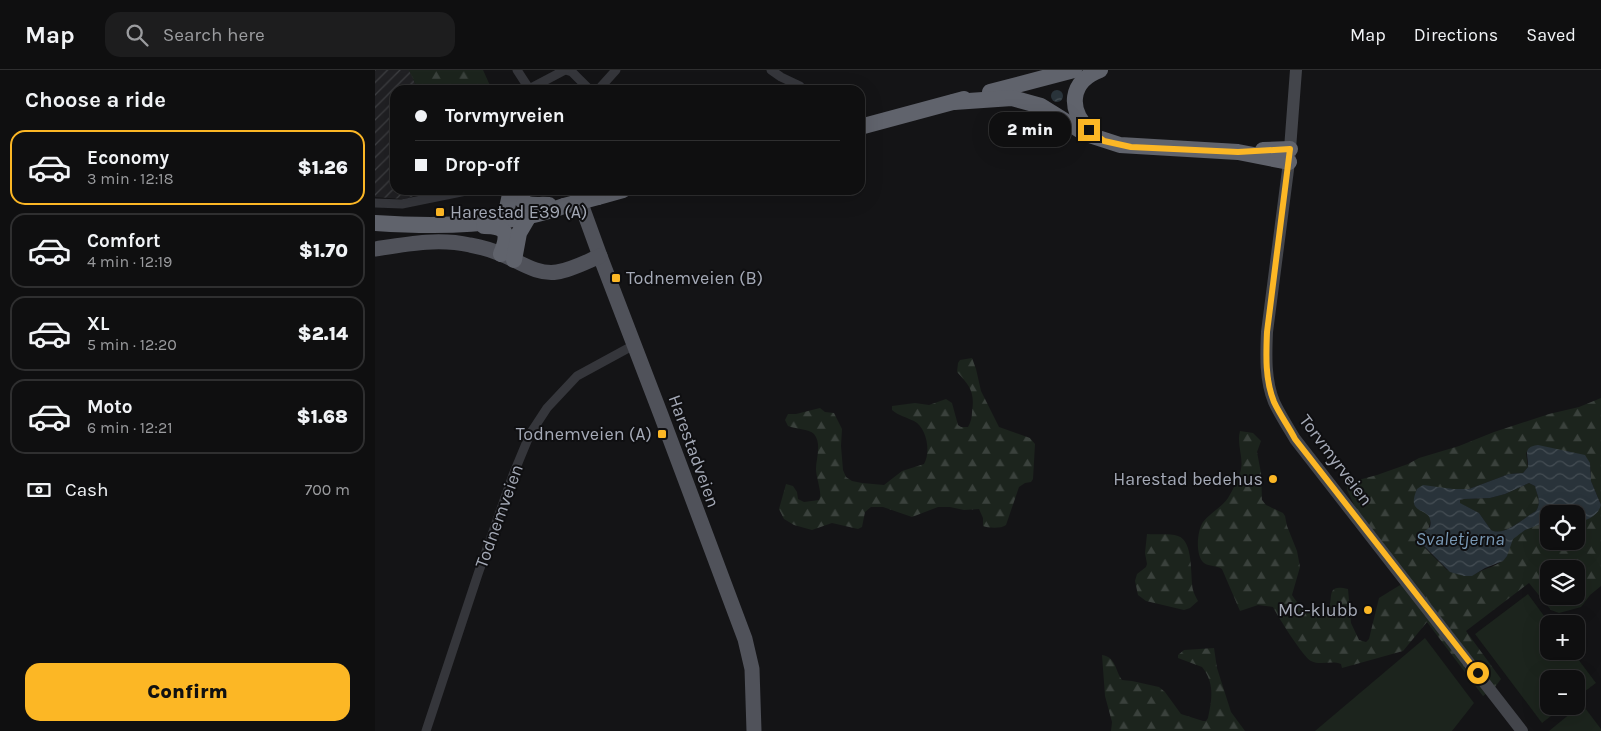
<!DOCTYPE html>
<html lang="en">
<head>
<meta charset="utf-8">
<style>
	:root { --surface:#0f0f10; --page:#1d1d1e; --text:#f1f3f6; --muted:#9b9c9f; --line:#2f2f30; --accent:#fcb725 }
	body { margin:0; font-family:Karla,sans-serif; background:var(--page); color:var(--text); height:100vh; display:flex; flex-direction:column; font-size:19px; white-space:nowrap }
	* { box-sizing:border-box; margin:0 }
	p { font-size:16px; color:var(--muted) }
	.icon { flex:none; width:28px; height:28px; fill:none; stroke:currentColor; stroke-width:2; stroke-linecap:round; stroke-linejoin:round }
	.map { position:relative; flex:1; overflow:hidden }
	.panel { display:flex; flex-direction:column; background:var(--surface); width:375px }
	.panel>* { flex:none }
	.guide { position:absolute; left:15px; top:15px; width:475px; height:110px; border-radius:15px; box-shadow:0 5px 20px #0002,0 0 0 1px var(--line); display:grid; align-content:center; height:110px; padding:0 25px; background:var(--surface) }
	.buttons { position:absolute; left:1165px; top:435px; display:grid; gap:10px }
	.buttons a { display:grid; place-items:center; width:45px; height:45px; border-radius:10px; background:var(--surface); box-shadow:0 5px 20px #0002,0 0 0 1px var(--line); font-size:25px }
	.end { position:absolute; width:22px; height:22px; margin:-11px; border:6px solid #fcb725; background:#111; box-shadow:0 0 0 2px #111 }
	.from { border-radius:50% }
	.bubble { position:absolute; height:35px; border-radius:15px; background:var(--surface); box-shadow:0 5px 20px #0002,0 0 0 1px var(--line); font-size:16px; font-weight:800; line-height:35px; text-align:center }
	.guide b { display:flex; align-items:center; gap:18px; height:48px; font-size:19px }
	.guide b+b { border-top:1px solid var(--line) }
	.guide i { width:12px; height:12px; background:var(--text) }
	ul { padding:0; list-style:none }
	li { display:flex; align-items:center; gap:15px; height:75px; margin:0 10px 8px; padding:0 15px; border:2px solid var(--line); border-radius:15px }
	li div { flex:1 }
	li b { display:block; font-size:19px }
	li em { font-style:normal; font-weight:800 }
	li.on { border-color:var(--accent) }
	li>.icon { width:45px; height:45px; stroke-width:1.5 }
	h2 { padding:0 25px; font-size:22px; line-height:60px }
	.pay { display:flex; align-items:center; gap:12px; height:55px; padding:0 25px; font-size:19px }
	.pay p { margin-inline-start:auto }
	.cta { display:flex; gap:10px; margin-top:auto; padding:10px 25px }
	.cta a { flex:1; height:58px; border-radius:15px; background:var(--accent); color:#111; font-size:20px; font-weight:800; line-height:58px; text-align:center }
	header { display:flex; align-items:center; gap:30px; box-sizing:border-box; height:70px; padding:0 25px; background:var(--surface); border-bottom:1px solid var(--line) }
	header strong { font-size:24px }
	nav { display:flex; gap:28px; margin-inline-start:auto; font-size:18px }
	.search { width:350px; height:45px; background:var(--page); display:flex; align-items:center; gap:12px; box-sizing:border-box; padding:0 18px; border-radius:15px; color:var(--muted); font-size:19px }
	main { display:flex; flex:1; min-height:0 }
	.map>svg:first-child { display:block }
	.industrial { fill:url(#industrial-furrows) }
	.grass { fill:#1c241d }
	.forest { fill:url(#forest-firs); fill-rule:evenodd }
	.water { fill:url(#water-waves); fill-rule:evenodd }
	.lines { fill:none; stroke-linecap:round; stroke-linejoin:round }
	.street { stroke:#35363b; stroke-width:9 }
	.secondary { stroke:#43454b; stroke-width:12 }
	.primary { stroke:#50525a; stroke-width:15 }
	.highway { stroke:#60636c; stroke-width:16 }
	.highway-bridge { stroke:#60636c; stroke-width:16 }
	.route { stroke:#fcb725; stroke-width:6 }
	.poi-dot { fill:#fcb725; stroke:#0f0f11; stroke-width:2 }
	.labels { text-anchor:middle; dominant-baseline:central; stroke-width:4; stroke-linejoin:round; paint-order:stroke }
	.poi-label { font-size:18px; fill:#a5aab7; stroke:#0f0f11; text-anchor:end }
	.street-label { font-size:18px; fill:#a5aab7; stroke:#0f0f11 }
	.water-label { font-size:19px; font-style:italic; fill:#7998b4; stroke:#0f0f11 }
</style>
</head>
<body>
<header>
<strong>Map</strong>
<div class="search"><svg class="icon" aria-label="search" viewBox="0 0 24 24"><circle cx="10" cy="10" r="6"/><path d="M15 15l6 6"/></svg>Search here</div>
<nav><a>Map</a><a>Directions</a><a>Saved</a></nav>
</header>
<main>
<section class="panel">
<h2>Choose a ride</h2>
<ul>
<li class="on"><svg class="icon" aria-label="car" viewBox="0 0 24 24"><path d="M5 17H2v-5l4-1 3-4h7l3 4 3 1v5h-3M9 17h6M6 11h13"/><circle cx="7" cy="17" r="2"/><circle cx="17" cy="17" r="2"/></svg><div><b>Economy</b><p>3 min · 12:18</p></div><em>$1.26</em></li>
<li><svg class="icon" aria-label="car" viewBox="0 0 24 24"><path d="M5 17H2v-5l4-1 3-4h7l3 4 3 1v5h-3M9 17h6M6 11h13"/><circle cx="7" cy="17" r="2"/><circle cx="17" cy="17" r="2"/></svg><div><b>Comfort</b><p>4 min · 12:19</p></div><em>$1.70</em></li>
<li><svg class="icon" aria-label="car" viewBox="0 0 24 24"><path d="M5 17H2v-5l4-1 3-4h7l3 4 3 1v5h-3M9 17h6M6 11h13"/><circle cx="7" cy="17" r="2"/><circle cx="17" cy="17" r="2"/></svg><div><b>XL</b><p>5 min · 12:20</p></div><em>$2.14</em></li>
<li><svg class="icon" aria-label="car" viewBox="0 0 24 24"><path d="M5 17H2v-5l4-1 3-4h7l3 4 3 1v5h-3M9 17h6M6 11h13"/><circle cx="7" cy="17" r="2"/><circle cx="17" cy="17" r="2"/></svg><div><b>Moto</b><p>6 min · 12:21</p></div><em>$1.68</em></li>
</ul>
<div class="pay"><svg class="icon" aria-label="cash" viewBox="0 0 24 24"><path d="M3 7h18v10H3z"/><circle cx="12" cy="12" r="2"/></svg>Cash<p>700 m</p></div>
<div class="cta"><a>Confirm</a></div>
</section>
<div class="map">
<svg width="1226" height="661" viewBox="0 0 1226 661">
	<defs>
		<pattern id="industrial-furrows" width="10" height="10" patternUnits="userSpaceOnUse" patternTransform="scale(1.25)"><rect width="10" height="10" fill="#202023"/><path d="M-1 1l2-2M0 10L10 0M9 11l2-2" fill="none" stroke="#3d3e41"/></pattern>
		<pattern id="forest-firs" width="22" height="20" patternUnits="userSpaceOnUse" patternTransform="scale(1.25)"><rect width="22" height="20" fill="#1c241d"/><path d="M5 1l3.5 6h-7zM16 11l3.5 6h-7z" fill="#3a413c"/></pattern>
		<pattern id="water-waves" width="16" height="10" patternUnits="userSpaceOnUse" patternTransform="scale(1.25)"><rect width="16" height="10" fill="#29333a"/><path d="M0 5q4-4 8 0t8 0" fill="none" stroke="#454e54"/></pattern>
	</defs>
	<rect width="100%" height="100%" fill="#141416"/>
	<!-- industrial -->
	<polygon class="industrial" points="0,0 34,0 43,20 20,20 20,120 64,120 28,129 0,127"/>
	<!-- grass -->
	<g class="grass">
		<polygon points="1153,524 1175,554 1174,554 1174,581 1197,581 1221,613 1201,628 1201,609 1174,609 1174,636 1189,636 1167,653 1100,564"/>
		<polygon points="1050,568 1099,633 1077,661 940,661"/>
		<polygon points="1207,634 1226,659 1226,661 1174,661"/>
	</g>
	<!-- forest -->
	<g class="forest">
		<polygon points="34,0 108,0 117,20 43,20"/>
		<path d="M597,288L601,299L606,321L624,357L655,368L660,374L658,409L656,412L650,413L644,417L631,455C626,459 613,458 608,456V448L604,439L589,440L575,437H563L537,447L508,437H496L490,442L487,457L483,459L457,453L437,460L419,455L409,449L404,439L411,414L418,416L422,422L423,429L429,432L444,430C448,423 441,409 441,399C441,389 447,373 439,364C434,359 420,359 413,356L410,350L413,344H421L445,338L450,342L459,343L467,359L466,376L468,400L471,407L477,411L487,413L509,415L527,401L549,394C556,382 552,358 539,351C531,347 524,346 517,340V336L540,333L554,335L571,329L577,333L583,355L586,357H593C596,352 597,347 597,342C600,322 595,316 582,302L583,293L585,290Z"/>
		<path d="M1226,328V516L1215,525L1206,537L1184,543L1176,540L1154,513L1091,561L1126,609L1120,617L1108,626L1052,552L1028,581L967,598L966,594C956,590 946,596 936,591C929,588 903,547 898,537L883,535L865,541L847,499C842,495 834,497 829,493C820,486 822,461 828,452C835,443 847,437 853,428C858,420 862,411 865,403C870,389 861,375 865,361L878,363L886,371L882,382L886,403L887,430L891,435L908,443L910,446L912,456L922,481L925,497L917,525C924,537 935,543 949,544C963,534 946,512 973,519L976,553L984,570L991,572L994,569L1004,528L1030,512L982,441L972,420V413L1002,405L1033,394L1044,388L1084,376L1119,362L1174,344L1204,337ZM1155,377L1215,393L1216,411L1225,432L1207,452H1201V471H1174V451C1164,454 1140,462 1135,471C1133,476 1134,482 1131,487C1125,496 1110,498 1100,504L1072,500L1049,477L1056,449L1052,443L1039,433L1042,419H1094L1134,404L1148,403L1153,397L1151,383ZM1174,499H1201V526H1174Z"/>
		<path d="M1154,413L1160,416C1162,426 1167,431 1161,441C1148,448 1130,467 1116,460L1104,443L1084,433L1085,430L1089,429L1115,428L1130,424Z"/>
		<path d="M772,464C782,465 794,463 803,466C819,471 815,507 818,520C819,524 821,527 823,531L815,538L809,540L771,531L763,525L760,511L762,504L771,497L772,494L770,483Z"/>
		<path d="M839,578L842,598L856,642L870,661H736L737,652L730,626L727,585C741,587 740,600 747,610L757,611L784,617L790,622L806,644L828,651H831L833,648C837,630 840,613 827,597L803,588V585L809,580Z"/>
	</g>
	<!-- water -->
	<g class="water">
		<circle cx="682" cy="26" r="6"/>
		<path d="M1163,375L1210,385L1215,393L1216,411L1226,435C1223,446 1212,451 1201,452V444H1174V451L1150,460L1138,469L1132,486L1128,491L1110,498L1097,506H1089L1075,502L1047,474V463L1055,457C1060,434 1029,449 1042,419L1048,415L1078,419H1094L1134,404L1148,403L1153,397C1154,386 1146,377 1163,375ZM1154,413L1160,416C1162,426 1167,431 1161,441C1148,448 1130,467 1116,460L1104,443L1085,433V430L1089,429L1115,428L1130,424Z"/>
	</g>
	<g class="lines">
		<!-- street -->
		<g class="street">
			<polyline points="142,0 155,20"/>
			<polyline points="191,0 197,2 215,20"/>
			<polyline points="396,0 406,7 425,16"/>
			<polyline points="154,19 190,0"/>
			<polyline points="223,20 241,0"/>
			<polyline points="0,133 27,134 96,120"/>
			<polyline points="51,661 103,504 138,405 155,364 172,338 202,306 259,275"/>
		</g>
		<!-- secondary -->
		<path class="secondary" d="M921,0L914,92L892,262C891,285 890,310 899,332C905,345 913,357 920,369L1147,661"/>
		<!-- primary -->
		<g class="primary">
			<polyline points="201,120 225,186 286,345 370,569 377,599 379,661"/>
			<path d="M0,179C32,174 63,168 95,175C106,177 117,180 128,185C145,192 162,205 182,202C196,200 211,192 225,186"/>
		</g>
		<!-- highway -->
		<g class="highway">
			<polyline points="615,22 699,0"/>
			<polyline points="579,32 637,28 666,36 711,64 745,75 863,82 914,92"/>
			<polyline points="485,57 589,29"/>
			<path d="M715,61C692,40 695,11 725,0"/>
			<polyline points="888,80 915,79"/>
			<path d="M140,120C150,139 156,134 174,135"/>
			<polyline points="223,127 248,120"/>
			<polyline points="127,145 132,138 136,120"/>
			<path d="M0,153C61,157 132,157 189,136"/>
			<path d="M109,156C133,156 134,164 126,184"/>
			<polyline points="139,190 144,163 154,146"/>
		</g>
		<!-- highway-bridge -->
		<polyline class="highway-bridge" points="189,136 223,127"/>
	</g>
	<g class="lines">
		<!-- route -->
		<path class="route" d="M714,60L729,71L756,77L863,82L915,79L892,262C891,285 890,310 899,332C905,345 914,357 920,369L1103,603"/>
	</g>
	<!-- markers -->
	<g class="poi-dot">
		<rect x="60" y="137" width="10" height="10" rx="2.5"/>
		<rect x="236" y="203" width="10" height="10" rx="2.5"/>
		<rect x="282" y="359" width="10" height="10" rx="2.5"/>
		<circle cx="898" cy="409" r="5"/>
		<circle cx="993" cy="540" r="5"/>
	</g>
	<g class="labels">
		<!-- poi labels -->
		<g class="poi-label">
			<text x="75" y="142" text-anchor="start">Harestad E39 (A)</text>
			<text x="251" y="208" text-anchor="start">Todnemveien (B)</text>
			<text x="277" y="364">Todnemveien (A)</text>
			<text x="888" y="409">Harestad bedehus</text>
			<text x="983" y="540">MC-klubb</text>
		</g>
		<!-- street labels -->
		<g class="street-label">
			<text transform="translate(319 381) rotate(70)">Harestadveien</text>
			<text transform="translate(961 390) rotate(53)">Torvmyrveien</text>
			<text transform="translate(124 446) rotate(-70)">Todnemveien</text>
		</g>
		<!-- water labels -->
		<g class="water-label">
			<text x="1085" y="469">Svaletjerna</text>
		</g>
	</g>
</svg>
<div class="buttons">
<a><svg class="icon" aria-label="locate" viewBox="0 0 24 24"><circle cx="12" cy="12" r="6"/><path d="M12 2v4M12 18v4M2 12h4M18 12h4"/></svg></a>
<a><svg class="icon" aria-label="layers" viewBox="0 0 24 24"><path d="M12 4l9 5-9 5-9-5zM3 14l9 5 9-5"/></svg></a>
<a>+</a>
<a>−</a>
</div>
<i class="end from" style="left:1103px;top:603px"></i>
<i class="end" style="left:714px;top:60px"></i>
<div class="bubble" style="left:614px;top:42px;width:82px">2 min</div>
<div class="guide">
<b><i class="from"></i>Torvmyrveien</b>
<b><i></i>Drop-off</b>
</div>
</div>
</main>
</body>
</html>
